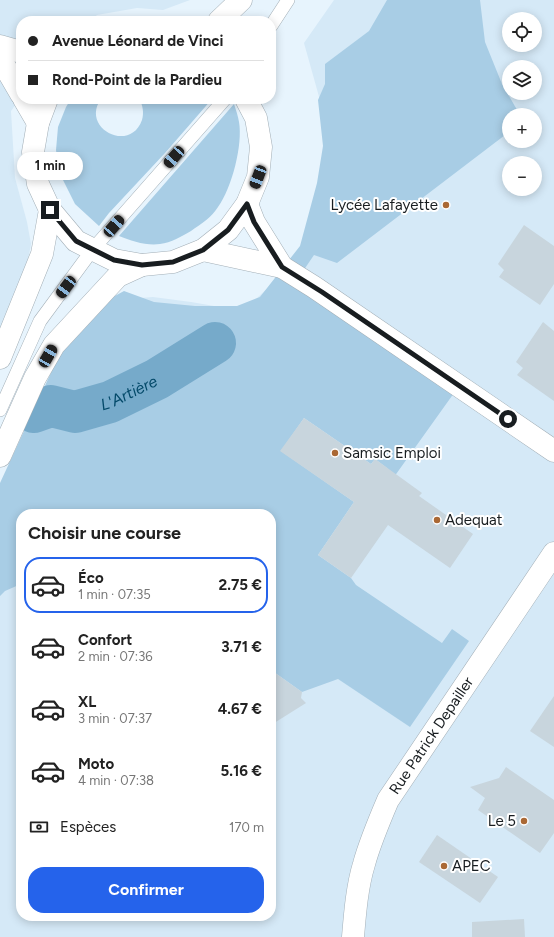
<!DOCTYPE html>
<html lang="fr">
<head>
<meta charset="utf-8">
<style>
	:root { --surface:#fff; --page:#f2f2f2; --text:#222; --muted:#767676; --line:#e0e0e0; --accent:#2563eb }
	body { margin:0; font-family:Figtree,sans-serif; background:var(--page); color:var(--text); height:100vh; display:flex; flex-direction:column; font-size:15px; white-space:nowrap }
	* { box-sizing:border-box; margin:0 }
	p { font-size:13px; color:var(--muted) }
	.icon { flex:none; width:22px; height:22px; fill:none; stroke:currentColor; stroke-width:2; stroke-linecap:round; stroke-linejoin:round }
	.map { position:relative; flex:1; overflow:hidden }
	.panel { position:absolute; left:16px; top:509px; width:260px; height:412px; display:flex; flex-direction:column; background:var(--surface); border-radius:16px; box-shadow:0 2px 10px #0003 }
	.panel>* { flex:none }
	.hud { position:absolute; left:16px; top:16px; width:260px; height:88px; border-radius:16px; box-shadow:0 2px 10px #0003; display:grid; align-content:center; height:88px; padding:0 12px; background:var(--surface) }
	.controls { position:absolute; left:502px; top:12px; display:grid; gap:8px }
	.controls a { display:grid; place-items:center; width:40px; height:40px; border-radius:50%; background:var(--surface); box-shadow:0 2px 10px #0003; font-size:20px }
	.end { position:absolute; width:18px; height:18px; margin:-9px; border:5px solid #181d20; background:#fff; box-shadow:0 0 0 2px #fff }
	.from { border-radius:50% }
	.bubble { position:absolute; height:28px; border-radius:14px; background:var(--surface); box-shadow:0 2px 10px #0003; font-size:13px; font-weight:700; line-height:28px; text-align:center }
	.car { position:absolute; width:12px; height:24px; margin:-12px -6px; border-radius:5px; box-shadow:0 0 3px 1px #0007; background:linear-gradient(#222 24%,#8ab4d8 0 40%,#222 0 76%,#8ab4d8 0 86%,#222 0) }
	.hud b { display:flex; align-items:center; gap:14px; height:38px; font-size:15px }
	.hud b+b { border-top:1px solid var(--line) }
	.hud i { width:10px; height:10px; background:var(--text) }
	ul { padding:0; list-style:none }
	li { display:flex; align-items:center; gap:12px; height:56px; margin:0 8px 6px; padding:0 4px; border:2px solid transparent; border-radius:16px }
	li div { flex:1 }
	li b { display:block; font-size:15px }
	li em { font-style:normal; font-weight:700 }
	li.active { border-color:var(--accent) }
	li>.icon { width:36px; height:36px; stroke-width:1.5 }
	h2 { padding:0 12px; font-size:18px; line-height:48px }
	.pay { display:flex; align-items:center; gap:10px; height:44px; padding:0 12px; font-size:15px }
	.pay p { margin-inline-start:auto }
	.action { display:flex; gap:8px; margin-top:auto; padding:8px 12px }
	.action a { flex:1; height:46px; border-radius:16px; background:var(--accent); color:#fff; font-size:16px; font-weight:700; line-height:46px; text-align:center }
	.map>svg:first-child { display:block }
	.built { fill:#d5e9f7; fill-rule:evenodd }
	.green { fill:#a8cde5 }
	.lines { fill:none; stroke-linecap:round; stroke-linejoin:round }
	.river { stroke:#76aaca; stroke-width:42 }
	.building { fill:#c8d5dd }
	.lane-casing { stroke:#a3afb7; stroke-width:14 }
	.street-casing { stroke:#a3afb7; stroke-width:23 }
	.secondary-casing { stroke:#a3afb7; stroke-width:23 }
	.lane { stroke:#fff; stroke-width:13 }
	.street { stroke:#fff; stroke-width:22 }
	.secondary { stroke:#fff; stroke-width:22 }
	.route { stroke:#181d20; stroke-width:5 }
	.poi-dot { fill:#aa6834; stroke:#fff; stroke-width:1.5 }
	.labels { text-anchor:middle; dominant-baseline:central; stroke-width:4; stroke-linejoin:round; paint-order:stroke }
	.poi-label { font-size:15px; fill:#181d20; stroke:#fff; text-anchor:start }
	.street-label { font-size:15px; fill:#181d20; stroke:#fff }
	.water-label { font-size:16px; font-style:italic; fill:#034969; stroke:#fff }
</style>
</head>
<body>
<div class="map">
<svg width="554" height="937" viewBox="0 0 554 937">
	<rect width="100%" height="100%" fill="#e7f4fd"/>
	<!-- built -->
	<g class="built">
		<polygon points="0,0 190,0 163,10 137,8 97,15 89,21 21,21 21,97 11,111 15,178 27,222 31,244 26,270 0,340"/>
		<path d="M334,0H554V937H0V549L128,299L153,297L191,302L243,311L272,284L308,243L335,154L304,43ZM509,19H535V45H509ZM509,67H535V93H509ZM509,115H535V141H509ZM509,163H535V189H509ZM21,514H271V916H21Z"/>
	</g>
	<!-- green -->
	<g class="green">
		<polygon points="387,0 480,0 485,42 502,84 520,115 509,115 509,132 337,263 314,255 299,277 459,386 394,477 387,468 375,459 371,464 304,418 281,451 354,502 318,555 351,578 356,585 442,643 452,629 469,641 410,727 338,679 302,692 271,670 271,514 21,514 21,584 5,591 0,596 0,483 61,351 93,308 124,291 154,302 195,306 237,306 260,297 300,246 317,183 323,146 318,100 325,84 325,64 369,31"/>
		<path d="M71,99H101C80,128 130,154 142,120C144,113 143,105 139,99H212L165,153L109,213L99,226L75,204L59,172L56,150L58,127L66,107Z"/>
		<path d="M234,104C236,110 238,116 239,122C243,144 232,188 218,207C212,217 201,224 191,231C182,236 171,243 160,244C147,246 131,241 119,236Z"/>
	</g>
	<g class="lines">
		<!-- river -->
		<path class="river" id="s1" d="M34,412L51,406L75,412L110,402L157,379L215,343"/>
	</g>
	<!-- building -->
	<g class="building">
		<polygon points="524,225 554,246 554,284 540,305 499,277 504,270 498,264"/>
		<polygon points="543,322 554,331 554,401 517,375 523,368 516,362"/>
		<polygon points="304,418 371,464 375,459 422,493 419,496 473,534 450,568 388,525 351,578 318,555 354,502 280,451"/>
		<polygon points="271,670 302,692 301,698 306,703 271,725"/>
		<polygon points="554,696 554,747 530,731"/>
		<polygon points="506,767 554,800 554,833 540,853 478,810 485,798 470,787 499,778"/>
		<polygon points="437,835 498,877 480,903 419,862"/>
		<polygon points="524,919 525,937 472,937 472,922"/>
	</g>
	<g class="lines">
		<!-- lane casing -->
		<g class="lane-casing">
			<g id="lane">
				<polyline points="271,26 288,0"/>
				<polyline points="0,410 40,321 93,249 225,99"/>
			</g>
		</g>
		<!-- street casing -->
		<g class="street-casing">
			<g id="street">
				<polyline points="0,46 21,52"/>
				<polyline points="0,58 21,94"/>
				<polyline points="24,99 38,123"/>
				<polyline points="247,204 254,222 282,267"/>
				<polyline points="203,250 282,267 314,287 554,451"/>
				<path id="s2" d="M353,937C355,913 357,887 364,864C370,842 379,821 388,800L554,553"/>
			</g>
		</g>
		<!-- secondary casing -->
		<g class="secondary-casing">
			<g id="secondary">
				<polyline points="219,21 241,0"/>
				<polyline points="47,99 38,123 33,152 38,184 50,210 76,241 114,260 142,265 173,262 203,250 228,230 247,204 258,177 261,147 256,118 246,99"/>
				<polyline points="0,358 42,254 50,210"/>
				<polyline points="0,456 35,378 54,345 118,276 142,265"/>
			</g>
		</g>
		<!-- lane -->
		<use href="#lane" class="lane"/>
		<!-- street -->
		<use href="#street" class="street"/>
		<!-- secondary -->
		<use href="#secondary" class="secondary"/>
	</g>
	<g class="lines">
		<!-- route -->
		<polyline class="route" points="50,210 76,241 114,260 142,265 173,262 203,250 228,230 247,204 254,222 282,267 322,292 508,419"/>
	</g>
	<!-- markers -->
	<g class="poi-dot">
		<circle cx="446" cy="205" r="4"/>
		<circle cx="335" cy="453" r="4"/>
		<circle cx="437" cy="520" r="4"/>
		<circle cx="524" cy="821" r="4"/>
		<circle cx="444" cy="866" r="4"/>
	</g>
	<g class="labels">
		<!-- poi labels -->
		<g class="poi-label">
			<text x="438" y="205" text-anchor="end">Lycée Lafayette</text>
			<text x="343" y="453">Samsic Emploi</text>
			<text x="445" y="520">Adequat</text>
			<text x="516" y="821" text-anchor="end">Le 5</text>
			<text x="452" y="866">APEC</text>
		</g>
		<!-- street labels -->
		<g class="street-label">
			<text stroke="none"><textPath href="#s2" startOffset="220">Rue Patrick Depailler</textPath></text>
		</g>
		<!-- water labels -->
		<g class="water-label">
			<text stroke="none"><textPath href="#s1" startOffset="100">L'Artière</textPath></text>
		</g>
	</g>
</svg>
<div class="controls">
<a><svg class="icon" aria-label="locate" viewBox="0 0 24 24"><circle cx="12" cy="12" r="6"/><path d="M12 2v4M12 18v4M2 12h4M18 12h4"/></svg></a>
<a><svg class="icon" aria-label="layers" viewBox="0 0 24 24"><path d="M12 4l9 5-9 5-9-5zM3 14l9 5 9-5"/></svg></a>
<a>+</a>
<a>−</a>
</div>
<i class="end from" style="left:508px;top:419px"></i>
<i class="end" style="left:50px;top:210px"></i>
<div class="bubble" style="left:17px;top:152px;width:66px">1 min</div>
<i class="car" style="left:174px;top:157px;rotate:221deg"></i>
<i class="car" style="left:258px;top:177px;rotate:201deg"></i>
<i class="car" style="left:114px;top:226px;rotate:41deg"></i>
<i class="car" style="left:66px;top:287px;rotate:217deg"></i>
<i class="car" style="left:48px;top:356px;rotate:30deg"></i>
<div class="hud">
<b><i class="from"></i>Avenue Léonard de Vinci</b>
<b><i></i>Rond-Point de la Pardieu</b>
</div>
<section class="panel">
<h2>Choisir une course</h2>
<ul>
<li class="active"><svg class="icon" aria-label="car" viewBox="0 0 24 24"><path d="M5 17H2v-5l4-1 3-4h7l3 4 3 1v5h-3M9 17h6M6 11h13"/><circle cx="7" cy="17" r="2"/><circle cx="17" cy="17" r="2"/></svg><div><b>Éco</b><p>1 min · 07:35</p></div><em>2.75 €</em></li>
<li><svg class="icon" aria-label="car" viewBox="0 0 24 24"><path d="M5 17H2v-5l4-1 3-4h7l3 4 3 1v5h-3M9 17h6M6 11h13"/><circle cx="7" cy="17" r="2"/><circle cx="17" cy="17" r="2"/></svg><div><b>Confort</b><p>2 min · 07:36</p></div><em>3.71 €</em></li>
<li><svg class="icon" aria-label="car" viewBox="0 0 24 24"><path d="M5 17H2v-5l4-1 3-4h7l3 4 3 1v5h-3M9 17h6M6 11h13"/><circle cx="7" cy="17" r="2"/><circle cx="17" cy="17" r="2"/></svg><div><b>XL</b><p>3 min · 07:37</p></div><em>4.67 €</em></li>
<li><svg class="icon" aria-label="car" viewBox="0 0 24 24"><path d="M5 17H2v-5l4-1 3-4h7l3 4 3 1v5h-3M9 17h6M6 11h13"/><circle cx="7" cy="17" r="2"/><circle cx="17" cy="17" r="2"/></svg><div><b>Moto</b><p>4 min · 07:38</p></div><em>5.16 €</em></li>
</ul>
<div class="pay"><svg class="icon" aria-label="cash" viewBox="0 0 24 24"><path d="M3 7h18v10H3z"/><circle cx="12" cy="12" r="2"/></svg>Espèces<p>170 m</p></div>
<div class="action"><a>Confirmer</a></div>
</section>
</div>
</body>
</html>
